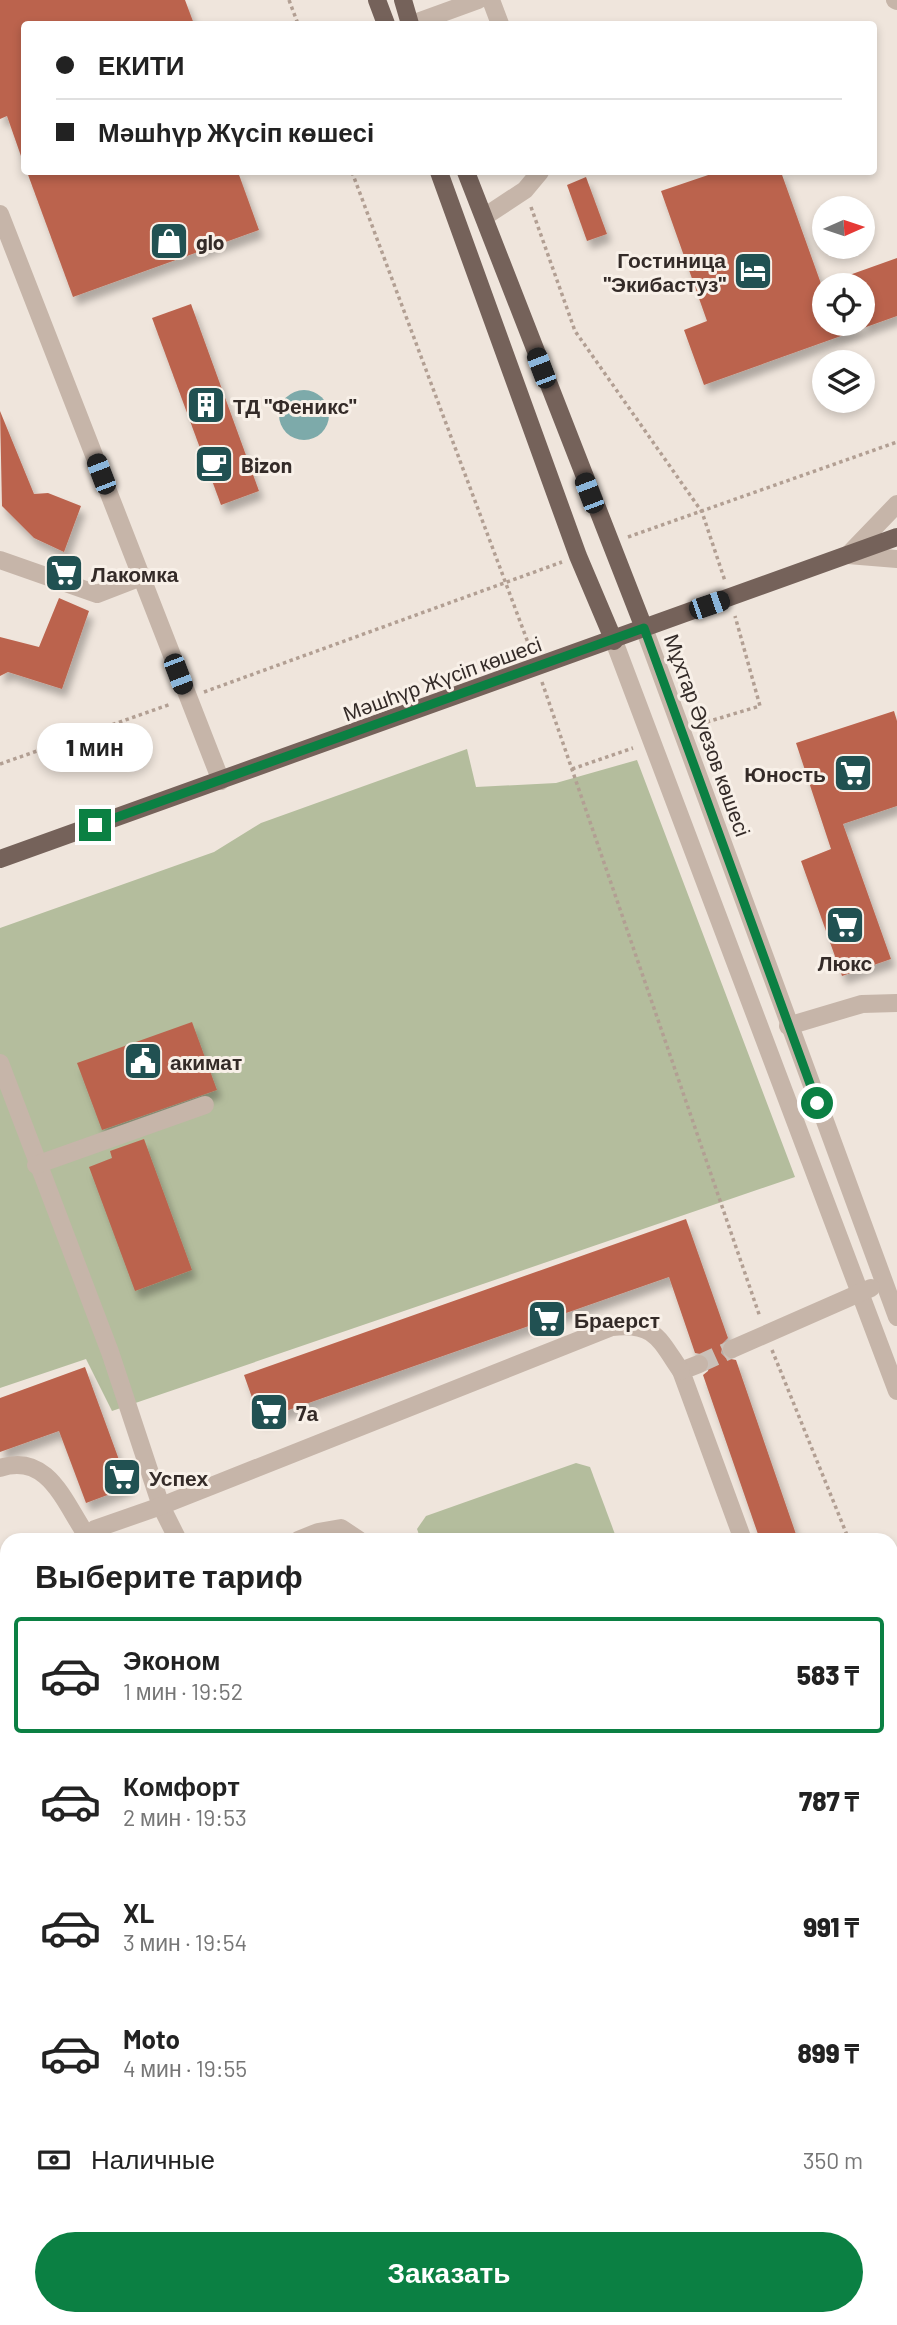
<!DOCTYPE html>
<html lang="ru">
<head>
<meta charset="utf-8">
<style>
	:root { --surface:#fff; --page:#f6f6f6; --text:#222; --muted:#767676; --line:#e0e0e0; --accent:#0b8043 }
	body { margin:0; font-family:Barlow,sans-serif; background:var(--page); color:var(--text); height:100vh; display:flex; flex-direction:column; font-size:26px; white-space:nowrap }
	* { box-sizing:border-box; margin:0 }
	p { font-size:23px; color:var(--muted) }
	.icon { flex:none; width:38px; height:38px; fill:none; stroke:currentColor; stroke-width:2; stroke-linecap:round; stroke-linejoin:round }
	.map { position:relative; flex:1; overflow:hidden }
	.sheet { position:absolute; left:0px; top:1533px; width:898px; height:793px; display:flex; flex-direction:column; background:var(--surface); border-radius:21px 21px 0 0; box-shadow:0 4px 10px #0003 }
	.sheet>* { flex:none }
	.banner { position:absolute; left:21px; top:21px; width:856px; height:154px; border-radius:7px; box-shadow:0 4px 10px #0003; display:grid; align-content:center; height:154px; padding:0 35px; background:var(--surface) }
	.needle { width:46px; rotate:87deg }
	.controls { position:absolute; left:812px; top:196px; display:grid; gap:14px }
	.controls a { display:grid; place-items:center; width:63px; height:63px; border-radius:50%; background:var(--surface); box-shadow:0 4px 10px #0003; font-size:35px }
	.end { position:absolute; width:32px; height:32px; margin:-16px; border:9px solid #0b8043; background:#fff; box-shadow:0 0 0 4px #fff }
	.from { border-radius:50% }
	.bubble { position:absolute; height:49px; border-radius:24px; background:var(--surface); box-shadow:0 4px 10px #0003; font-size:23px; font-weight:800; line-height:49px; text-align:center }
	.car { position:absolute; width:21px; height:42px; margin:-21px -10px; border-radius:9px; box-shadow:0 0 5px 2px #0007; background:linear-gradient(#222 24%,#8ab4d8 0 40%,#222 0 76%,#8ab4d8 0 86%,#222 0) }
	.banner b { display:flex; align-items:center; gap:24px; height:66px; font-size:26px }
	.banner b+b { border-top:2px solid var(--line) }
	.banner i { width:18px; height:18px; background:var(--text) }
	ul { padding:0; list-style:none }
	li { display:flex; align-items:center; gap:21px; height:116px; margin:0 14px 10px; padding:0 21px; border:4px solid transparent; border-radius:7px }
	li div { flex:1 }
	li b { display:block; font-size:26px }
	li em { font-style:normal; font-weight:800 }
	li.on { border-color:var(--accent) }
	li>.icon { width:63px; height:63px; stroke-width:1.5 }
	h2 { padding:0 35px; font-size:32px; line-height:84px }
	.pay { display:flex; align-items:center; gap:18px; height:77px; padding:0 35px; font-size:26px }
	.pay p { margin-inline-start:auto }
	.button { display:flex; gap:14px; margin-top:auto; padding:14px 35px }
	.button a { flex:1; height:80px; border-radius:42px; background:var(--accent); color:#fff; font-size:28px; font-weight:800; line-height:80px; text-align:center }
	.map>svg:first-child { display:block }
	.green { fill:#b4bd9d }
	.water { fill:#7daaaa }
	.building { fill:#bb644e; filter:url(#shadow) }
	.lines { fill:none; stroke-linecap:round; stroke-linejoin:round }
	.minor-tunnel { stroke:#cac0b8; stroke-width:18; stroke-dasharray:18 9; stroke-linecap:butt }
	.path { stroke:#b29f93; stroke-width:3.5; stroke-dasharray:3.5 3.5; stroke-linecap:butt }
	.minor { stroke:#c6b5a9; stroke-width:18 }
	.major { stroke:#75625a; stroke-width:18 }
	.route { stroke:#0b8043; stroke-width:9 }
	.labels { text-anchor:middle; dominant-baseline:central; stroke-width:6; stroke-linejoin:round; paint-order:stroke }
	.poi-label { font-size:21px; font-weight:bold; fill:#342b28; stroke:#f8f0e8; text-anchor:start }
	.street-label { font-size:21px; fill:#342b28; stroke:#f8f0e8 }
</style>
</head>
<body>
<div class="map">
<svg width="897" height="2325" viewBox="0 0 897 2325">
	<defs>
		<filter id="shadow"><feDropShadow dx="4.5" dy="8" stdDeviation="3.5" flood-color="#0004"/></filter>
	</defs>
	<rect width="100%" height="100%" fill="#efe5dc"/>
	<!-- green -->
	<g class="green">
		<polygon points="467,749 476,787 556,783 637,760 795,1177 112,1411 86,1359 0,1388 0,928 214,852 261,823"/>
		<polygon points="576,1463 590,1467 616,1537 614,1540 421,1540 417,1529 426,1516"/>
		<polygon points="7,1904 7,2032 0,2035 0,1907"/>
	</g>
	<!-- water -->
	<circle class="water" cx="304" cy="415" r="25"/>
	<!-- building -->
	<g class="building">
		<polygon points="0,0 185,0 194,24 24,24 22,159 7,116 0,119"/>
		<polygon points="27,172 238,172 259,230 73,297"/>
		<polygon points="717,172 781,172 824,292 824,324 863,324 863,285 827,283 897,258 897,316 704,385 684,330 707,321 661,191"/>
		<polygon points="586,177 607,234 587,241 567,185"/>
		<polygon points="191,304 259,491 221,505 152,318"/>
		<polygon points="0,411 34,494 48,493 81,506 64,552 34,538 2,506"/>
		<polygon points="59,598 89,611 62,689 8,672 0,676 0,637 39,647"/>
		<polygon points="894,711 897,721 897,806 843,824 891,959 842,976 801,861 831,849 796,743"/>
		<polygon points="192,1022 217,1090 102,1130 77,1063"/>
		<polygon points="144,1139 192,1270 135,1291 89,1167 112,1158 110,1151"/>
		<polygon points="686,1219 728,1338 723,1343 721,1353 726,1358 736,1360 798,1540 760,1540 703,1375 708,1371 710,1361 706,1355 695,1353 669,1277 260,1420 244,1375"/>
		<polygon points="85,1367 129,1487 86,1503 59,1431 0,1452 0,1398"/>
	</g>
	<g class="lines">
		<!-- minor-tunnel -->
		<polyline class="minor-tunnel" points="699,1364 732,1349"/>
		<!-- path -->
		<g class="path">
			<polyline points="289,0 298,24"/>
			<polyline points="352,172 530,648"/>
			<polyline points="531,207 575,331 702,512 725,581"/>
			<polyline points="628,537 897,442"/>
			<polyline points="542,682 760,1317"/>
			<polyline points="204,692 562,562"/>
			<polyline points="700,724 760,706 735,616"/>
			<polyline points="0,764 171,704"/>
			<polyline points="572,769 633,748"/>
			<polyline points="772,1350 849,1540"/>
			<polyline points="891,1642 897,1657"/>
		</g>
		<!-- minor -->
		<g class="minor">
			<polyline points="491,0 500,24"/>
			<polyline points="895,0 897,1"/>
			<polyline points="412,24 478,0"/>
			<polyline points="0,214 221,781"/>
			<polyline points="484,217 525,190 540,172"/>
			<polyline points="848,555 897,504"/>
			<polyline points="848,555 897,559"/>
			<polyline points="0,560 97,594 141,577"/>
			<polyline points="644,628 897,1317"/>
			<polyline points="614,641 897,1391"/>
			<polyline points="788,1026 862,1004 897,1003"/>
			<polyline points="0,1063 110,1352 161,1506 178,1540"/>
			<polyline points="36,1165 205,1105"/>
			<polyline points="732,1349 871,1288"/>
			<polyline points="699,1364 681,1371 743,1540"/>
			<path d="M0,1468C48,1452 64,1502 87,1536"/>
			<path d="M81,1540L95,1529L161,1506L612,1327C655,1322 659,1339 681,1371"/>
			<polyline points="298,1540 318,1532 341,1528 359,1540"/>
			<polyline points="0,1670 7,1671"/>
			<polyline points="891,1840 897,1838"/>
			<polyline points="891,2124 897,2142"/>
			<polyline points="0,2157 7,2154"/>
			<polyline points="0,2291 7,2314"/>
			<polyline points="453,2319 455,2325"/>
			<polyline points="671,2319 673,2325"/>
			<polyline points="733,2319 735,2325"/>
		</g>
		<!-- major -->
		<g class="major">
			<polyline points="377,0 386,24"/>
			<polyline points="403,0 410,24"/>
			<polyline points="439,172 578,556 614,641"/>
			<polyline points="466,172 644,628"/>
			<polyline points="0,859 897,537"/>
		</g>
	</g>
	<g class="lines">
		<!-- route -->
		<polyline class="route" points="95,825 644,628 817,1103"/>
	</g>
	<!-- icons -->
	<defs>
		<g id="shop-square" transform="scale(2.0125)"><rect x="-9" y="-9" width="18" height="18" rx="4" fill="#215152" stroke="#f8f0e8"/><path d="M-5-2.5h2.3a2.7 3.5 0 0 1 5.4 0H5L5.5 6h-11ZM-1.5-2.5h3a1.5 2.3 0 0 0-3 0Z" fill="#fff"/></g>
		<g id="hotel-square" transform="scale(2.0125)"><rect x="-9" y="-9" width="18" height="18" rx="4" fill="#215152" stroke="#f8f0e8"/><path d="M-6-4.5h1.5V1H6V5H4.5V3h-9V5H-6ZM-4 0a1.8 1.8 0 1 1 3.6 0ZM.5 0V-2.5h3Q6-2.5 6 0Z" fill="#fff"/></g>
		<g id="building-square" transform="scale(2.0125)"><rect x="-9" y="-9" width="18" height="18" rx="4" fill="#215152" stroke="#f8f0e8"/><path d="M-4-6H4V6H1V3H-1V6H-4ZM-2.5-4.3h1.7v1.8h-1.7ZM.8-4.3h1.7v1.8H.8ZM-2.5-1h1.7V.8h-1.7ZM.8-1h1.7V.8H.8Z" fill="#fff"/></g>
		<g id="cafe-square" transform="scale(2.0125)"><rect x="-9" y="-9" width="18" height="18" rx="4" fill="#215152" stroke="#f8f0e8"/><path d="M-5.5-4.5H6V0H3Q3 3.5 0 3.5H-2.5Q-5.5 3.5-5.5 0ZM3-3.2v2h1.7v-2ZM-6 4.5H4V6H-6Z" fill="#fff"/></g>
		<g id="supermarket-square" transform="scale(2.0125)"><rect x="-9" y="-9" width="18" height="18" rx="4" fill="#215152" stroke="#f8f0e8"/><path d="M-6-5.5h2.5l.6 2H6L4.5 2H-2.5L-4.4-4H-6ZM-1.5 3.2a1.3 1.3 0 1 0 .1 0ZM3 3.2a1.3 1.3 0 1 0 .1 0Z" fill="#fff"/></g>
		<g id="civic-square" transform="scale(2.0125)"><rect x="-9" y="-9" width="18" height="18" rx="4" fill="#215152" stroke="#f8f0e8"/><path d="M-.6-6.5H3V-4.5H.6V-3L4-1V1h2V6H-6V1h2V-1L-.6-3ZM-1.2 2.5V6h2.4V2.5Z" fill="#fff"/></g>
	</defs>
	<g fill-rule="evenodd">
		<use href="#shop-square" x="169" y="241"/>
		<use href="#hotel-square" x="753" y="271"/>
		<use href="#building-square" x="206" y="405"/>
		<use href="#cafe-square" x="214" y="464"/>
		<use href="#supermarket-square" x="64" y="573"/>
		<use href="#supermarket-square" x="853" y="773"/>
		<use href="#supermarket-square" x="845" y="925"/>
		<use href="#civic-square" x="143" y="1061"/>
		<use href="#supermarket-square" x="547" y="1319"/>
		<use href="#supermarket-square" x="269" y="1412"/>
		<use href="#supermarket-square" x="122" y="1477"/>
	</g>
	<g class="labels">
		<!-- poi labels -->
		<g class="poi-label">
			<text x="196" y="241">glo</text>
			<text x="726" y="259" text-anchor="end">Гостиница<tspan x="726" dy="24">"Экибастуз"</tspan></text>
			<text x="233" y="405">ТД "Феникс"</text>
			<text x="241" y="464">Bizon</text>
			<text x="91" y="573">Лакомка</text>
			<text x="826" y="773" text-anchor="end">Юность</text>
			<text x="845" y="962" text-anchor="middle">Люкс</text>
			<text x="170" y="1061">акимат</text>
			<text x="574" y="1319">Браерст</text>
			<text x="296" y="1412">7а</text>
			<text x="149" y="1477">Успех</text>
		</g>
		<!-- street labels -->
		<g class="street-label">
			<text transform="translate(442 678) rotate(-20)">Мәшһүр Жүсіп көшесі</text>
			<text transform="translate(708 735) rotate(70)">Мұхтар Әуезов көшесі</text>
		</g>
	</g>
</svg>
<div class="controls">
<a><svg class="needle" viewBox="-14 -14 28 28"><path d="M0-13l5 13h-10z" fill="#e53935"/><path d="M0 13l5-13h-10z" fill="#767676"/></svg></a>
<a><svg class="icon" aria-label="locate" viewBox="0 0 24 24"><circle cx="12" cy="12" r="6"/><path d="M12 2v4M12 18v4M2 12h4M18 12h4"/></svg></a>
<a><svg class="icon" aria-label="layers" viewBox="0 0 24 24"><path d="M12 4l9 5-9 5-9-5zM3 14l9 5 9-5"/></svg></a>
</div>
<i class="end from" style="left:817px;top:1103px"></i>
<i class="end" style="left:95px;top:825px"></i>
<div class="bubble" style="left:37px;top:723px;width:116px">1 мин</div>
<i class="car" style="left:541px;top:368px;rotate:339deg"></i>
<i class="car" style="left:101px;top:474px;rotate:339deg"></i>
<i class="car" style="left:589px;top:493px;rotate:339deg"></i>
<i class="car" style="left:709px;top:605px;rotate:71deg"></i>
<i class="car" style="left:178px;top:674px;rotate:159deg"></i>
<div class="banner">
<b><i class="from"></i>ЕКИТИ</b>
<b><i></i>Мәшһүр Жүсіп көшесі</b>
</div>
<section class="sheet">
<h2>Выберите тариф</h2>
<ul>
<li class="on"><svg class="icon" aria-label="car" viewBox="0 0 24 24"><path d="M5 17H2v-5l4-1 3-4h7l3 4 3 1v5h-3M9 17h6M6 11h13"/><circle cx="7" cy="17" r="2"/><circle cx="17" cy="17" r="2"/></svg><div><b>Эконом</b><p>1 мин · 19:52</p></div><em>583 ₸</em></li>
<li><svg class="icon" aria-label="car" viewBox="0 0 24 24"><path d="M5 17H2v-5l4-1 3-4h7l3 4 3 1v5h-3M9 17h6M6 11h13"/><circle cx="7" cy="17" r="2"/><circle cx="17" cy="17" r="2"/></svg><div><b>Комфорт</b><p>2 мин · 19:53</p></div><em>787 ₸</em></li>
<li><svg class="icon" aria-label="car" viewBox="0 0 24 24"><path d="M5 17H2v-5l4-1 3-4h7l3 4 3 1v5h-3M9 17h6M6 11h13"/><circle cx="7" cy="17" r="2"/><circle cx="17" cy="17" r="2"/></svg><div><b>XL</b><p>3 мин · 19:54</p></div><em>991 ₸</em></li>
<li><svg class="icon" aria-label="car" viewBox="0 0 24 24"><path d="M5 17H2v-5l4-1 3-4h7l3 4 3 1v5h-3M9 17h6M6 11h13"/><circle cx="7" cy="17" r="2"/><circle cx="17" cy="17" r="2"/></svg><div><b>Moto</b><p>4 мин · 19:55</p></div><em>899 ₸</em></li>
</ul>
<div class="pay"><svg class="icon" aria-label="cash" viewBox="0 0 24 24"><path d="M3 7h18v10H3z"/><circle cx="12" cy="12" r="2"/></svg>Наличные<p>350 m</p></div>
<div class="button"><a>Заказать</a></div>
</section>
</div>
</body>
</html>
